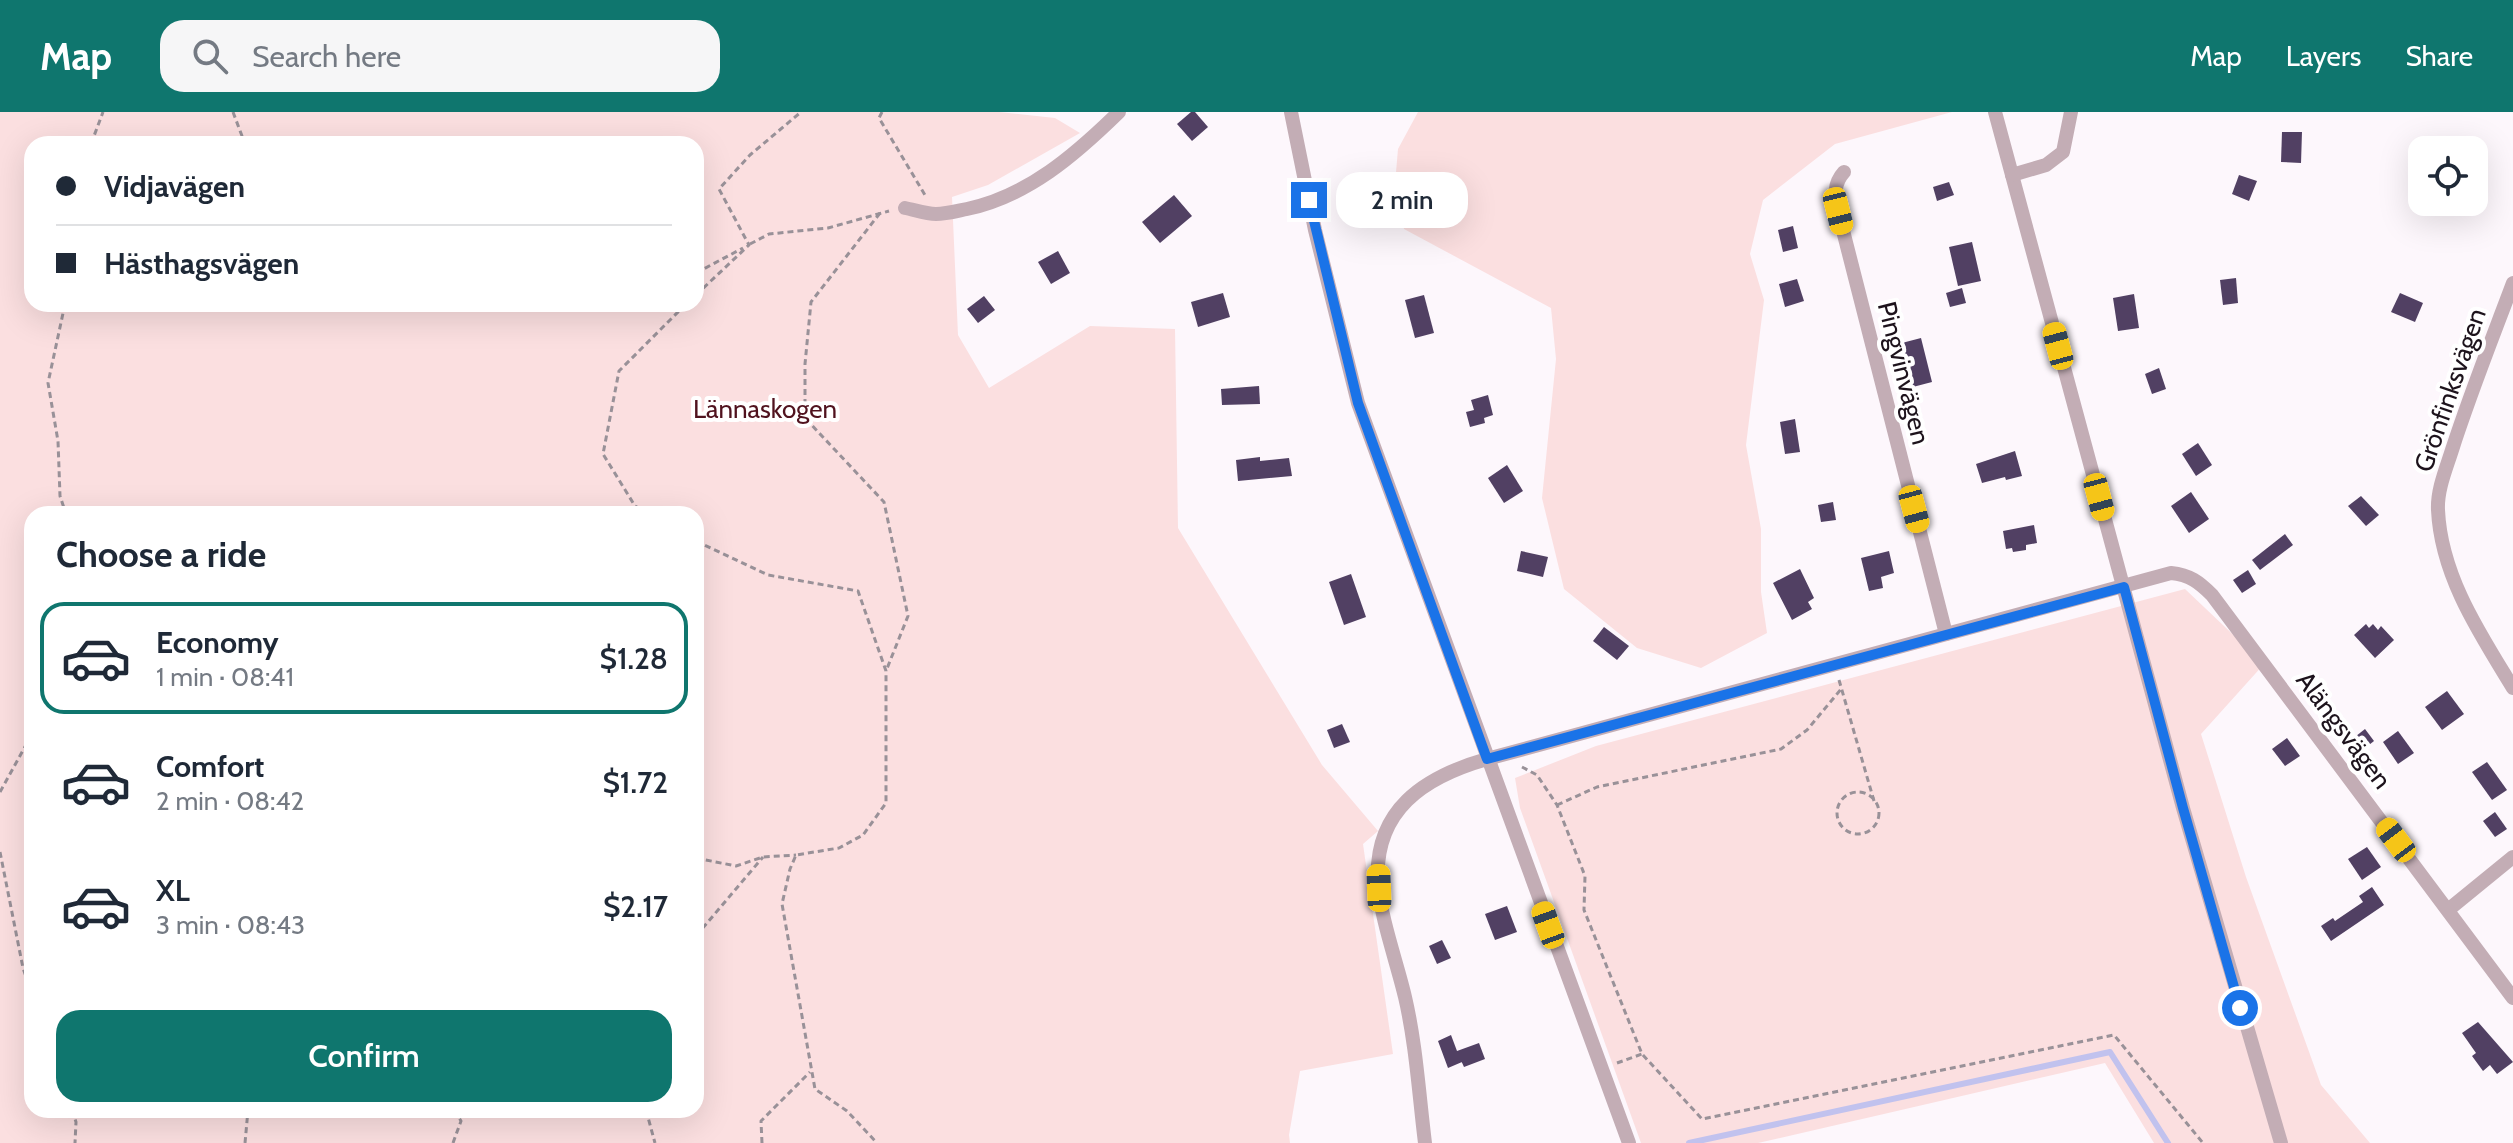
<!DOCTYPE html>
<html lang="en">
<head>
<meta charset="utf-8">
<style>
	:root { --surface:#fff; --page:#f6f6f7; --text:#1f2937; --muted:#747a83; --line:#e0e1e3; --accent:#0f766e }
	body { margin:0; font-family:Cabin,sans-serif; background:var(--page); color:var(--text); height:100vh; display:flex; flex-direction:column; font-size:30px; white-space:nowrap }
	* { box-sizing:border-box; margin:0 }
	p { font-size:26px; color:var(--muted) }
	.icon { flex:none; width:44px; height:44px; fill:none; stroke:currentColor; stroke-width:2; stroke-linecap:round; stroke-linejoin:round }
	.map { position:relative; flex:1; overflow:hidden }
	.drawer { position:absolute; left:24px; top:394px; width:680px; height:612px; display:flex; flex-direction:column; background:var(--surface); border-radius:24px; box-shadow:0 8px 32px #0002 }
	.drawer>* { flex:none }
	.top-card { position:absolute; left:24px; top:24px; width:680px; height:176px; border-radius:24px; box-shadow:0 8px 32px #0002; display:grid; align-content:center; height:176px; padding:0 32px; background:var(--surface) }
	.tools { position:absolute; left:2408px; top:24px; display:grid; gap:16px }
	.tools a { display:grid; place-items:center; width:80px; height:80px; border-radius:16px; background:var(--surface); box-shadow:0 8px 32px #0002; font-size:40px }
	.end { position:absolute; width:36px; height:36px; margin:-18px; border:10px solid #1a73e8; background:#fff; box-shadow:0 0 0 4px #fff }
	.from { border-radius:50% }
	.bubble { position:absolute; height:56px; border-radius:24px; background:var(--surface); box-shadow:0 8px 32px #0002; font-size:26px; font-weight:600; line-height:56px; text-align:center }
	.car { position:absolute; width:24px; height:48px; margin:-24px -12px; border-radius:10px; box-shadow:0 0 6px 2px #0007; background:linear-gradient(#f5c518 24%,#345 0 40%,#f5c518 0 76%,#345 0 86%,#f5c518 0) }
	.top-card b { display:flex; align-items:center; gap:28px; height:76px; font-size:30px }
	.top-card b+b { border-top:2px solid var(--line) }
	.top-card i { width:20px; height:20px; background:var(--text) }
	ul { padding:0; list-style:none }
	li { display:flex; align-items:center; gap:24px; height:112px; margin:0 16px 12px; padding:0 16px; border:4px solid transparent; border-radius:24px }
	li div { flex:1 }
	li b { display:block; font-size:30px }
	li em { font-style:normal; font-weight:600 }
	li.selected { border-color:var(--accent) }
	li>.icon { width:72px; height:72px; stroke-width:1.5 }
	h2 { padding:0 32px; font-size:36px; line-height:96px }
	.button { display:flex; gap:16px; margin-top:auto; padding:16px 32px }
	.button a { flex:1; height:92px; border-radius:24px; background:var(--accent); color:#fff; font-size:32px; font-weight:600; line-height:92px; text-align:center }
	header { display:flex; align-items:center; gap:48px; box-sizing:border-box; height:112px; padding:0 40px; background:var(--accent); color:#fff }
	header strong { font-size:38px }
	nav { display:flex; gap:44px; margin-inline-start:auto; font-size:28px }
	.search { width:560px; height:72px; background:var(--page); display:flex; align-items:center; gap:20px; box-sizing:border-box; padding:0 28px; border-radius:24px; color:var(--muted); font-size:30px }
	.map>svg:first-child { display:block }
	.green { fill:#fbdfe0; fill-rule:evenodd }
	.lines { fill:none; stroke-linecap:round; stroke-linejoin:round }
	.stream { stroke:#c1c2ee; stroke-width:6 }
	.building { fill:#514063 }
	.path { stroke:#999198; stroke-width:3; stroke-dasharray:6 4; stroke-linecap:butt }
	.minor { stroke:#c3adb5; stroke-width:14 }
	.route { stroke:#1a73e8; stroke-width:10 }
	.labels { text-anchor:middle; dominant-baseline:central; stroke-width:8; stroke-linejoin:round; paint-order:stroke }
	.street-label { font-size:26px; fill:#1d131c; stroke:#fff }
	.park-label { font-size:26px; fill:#50121e; stroke:#fff }
</style>
</head>
<body>
<header>
<strong>Map</strong>
<div class="search"><svg class="icon" aria-label="search" viewBox="0 0 24 24"><circle cx="10" cy="10" r="6"/><path d="M15 15l6 6"/></svg>Search here</div>
<nav><a>Map</a><a>Layers</a><a>Share</a></nav>
</header>
<div class="map">
<svg width="2513" height="1031" viewBox="0 0 2513 1031">
	<rect width="100%" height="100%" fill="#fdf7fc"/>
	<!-- green -->
	<g class="green">
		<path d="M0,0H999L1055,6L1080,21L988,73L952,85L958,223L989,276L1090,214L1175,217L1178,416L1322,653L1378,719L1363,732L1393,942L1300,959L1289,1023L1290,1031H0ZM32,32H696V192H32ZM32,402H696V998H32Z"/>
		<polygon points="1418,0 1952,0 1835,32 1763,88 1750,142 1764,188 1746,333 1761,417 1761,480 1767,521 1701,556 1637,536 1564,477 1542,386 1556,247 1551,196 1404,117 1395,72 1398,37"/>
		<polygon points="2185,477 2264,552 2201,622 2246,765 2321,973 2370,1031 2154,1031 2105,951 1758,1031 1641,1031 1520,696 1515,666 1596,634"/>
	</g>
	<g class="lines">
		<!-- stream -->
		<polyline class="stream" points="1689,1031 2110,940 2168,1031"/>
	</g>
	<!-- building -->
	<g class="building">
		<polygon points="1191,0 1195,0 1208,15 1192,29 1177,12"/>
		<polygon points="2282,20 2302,20 2301,51 2281,50"/>
		<polygon points="2239,63 2257,69 2249,89 2232,82"/>
		<polygon points="1949,70 1954,83 1937,89 1933,75"/>
		<polygon points="1174,83 1192,104 1160,131 1142,110"/>
		<polygon points="1793,114 1798,136 1783,140 1778,118"/>
		<polygon points="1972,130 1981,169 1958,174 1949,135"/>
		<polygon points="1058,139 1070,161 1051,172 1038,150"/>
		<polygon points="2236,166 2238,191 2223,193 2220,168"/>
		<polygon points="1797,167 1804,189 1785,195 1779,172"/>
		<polygon points="1962,176 1966,191 1950,195 1946,181"/>
		<polygon points="1223,181 1230,205 1198,215 1191,190"/>
		<polygon points="2400,181 2423,191 2415,210 2391,200"/>
		<polygon points="2134,182 2139,216 2118,219 2113,186"/>
		<polygon points="1424,183 1434,221 1415,226 1405,188"/>
		<polygon points="984,184 995,198 978,211 967,197"/>
		<polygon points="1921,226 1932,270 1909,276 1898,232"/>
		<polygon points="2159,256 2166,277 2152,282 2145,262"/>
		<polygon points="1259,274 1260,292 1222,293 1221,277"/>
		<polygon points="1488,283 1493,303 1484,306 1485,311 1470,315 1466,300 1474,298 1471,288"/>
		<polygon points="1795,307 1800,340 1785,342 1780,310"/>
		<polygon points="2198,331 2212,353 2196,364 2182,342"/>
		<polygon points="2015,339 2022,364 2006,368 2005,365 1982,371 1976,352"/>
		<polygon points="1260,345 1260,349 1289,346 1292,364 1238,369 1236,348"/>
		<polygon points="1507,353 1523,379 1504,391 1488,366"/>
		<polygon points="2191,380 2209,407 2189,421 2171,394"/>
		<polygon points="2361,384 2379,403 2366,414 2348,394"/>
		<polygon points="1833,390 1836,408 1821,410 1818,393"/>
		<polygon points="2034,413 2037,431 2026,433 2026,438 2013,440 2012,436 2006,437 2003,419"/>
		<polygon points="2285,422 2293,433 2260,458 2252,448"/>
		<polygon points="1521,439 1548,445 1543,465 1517,459"/>
		<polygon points="1889,439 1894,461 1881,465 1883,476 1869,479 1861,446"/>
		<polygon points="1800,457 1814,486 1808,490 1812,497 1792,508 1773,471"/>
		<polygon points="2248,458 2256,472 2242,481 2233,468"/>
		<polygon points="1351,462 1366,505 1344,513 1329,470"/>
		<polygon points="2366,512 2369,516 2373,512 2378,518 2381,514 2394,528 2375,546 2354,523"/>
		<polygon points="1604,515 1629,534 1617,548 1593,529"/>
		<polygon points="2447,579 2464,602 2442,618 2425,595"/>
		<polygon points="1342,612 1350,630 1334,636 1327,618"/>
		<polygon points="2365,617 2374,629 2360,640 2351,628"/>
		<polygon points="2398,619 2414,641 2398,652 2383,630"/>
		<polygon points="2287,626 2300,644 2285,654 2272,637"/>
		<polygon points="2487,650 2507,678 2492,688 2472,660"/>
		<polygon points="2495,700 2507,717 2495,725 2483,709"/>
		<polygon points="2367,735 2381,755 2362,768 2348,747"/>
		<polygon points="2372,775 2384,793 2331,829 2321,814 2333,806 2335,809 2363,790 2359,784"/>
		<polygon points="1507,794 1517,820 1495,828 1485,802"/>
		<polygon points="1442,828 1451,846 1437,852 1429,834"/>
		<polygon points="2478,910 2513,950 2497,962 2490,953 2483,959 2472,944 2476,941 2462,921"/>
		<polygon points="1451,923 1457,939 1479,931 1485,947 1464,955 1459,944 1462,950 1448,956 1438,929"/>
	</g>
	<g class="lines">
		<!-- path -->
		<g class="path">
			<polyline points="233,0 245,32"/>
			<polyline points="882,0 879,6 925,83"/>
			<polyline points="91,32 103,0"/>
			<polyline points="880,101 811,190 805,252 805,306 884,390 908,504 886,559"/>
			<polyline points="750,132 769,122 828,116 889,99"/>
			<polyline points="696,161 743,136"/>
			<polyline points="696,183 749,133 719,77 750,43 801,0"/>
			<polyline points="65,192 48,271 58,329 60,384 66,402"/>
			<polyline points="395,192 401,194 408,192"/>
			<polyline points="649,402 635,394 603,342 619,259 686,192"/>
			<polyline points="696,429 768,463 858,479 886,559 886,691 863,723 839,736 796,743 790,757 782,792 815,977 847,999 877,1031"/>
			<polyline points="1839,568 1874,689"/>
			<polyline points="1522,655 1537,663 1557,693 1585,764 1584,798 1642,942 1702,1007 2114,923 2203,1031"/>
			<polyline points="0,680 32,622"/>
			<circle cx="1858" cy="701" r="21"/>
			<polyline points="1557,693 1597,675 1781,637 1807,618 1842,576"/>
			<polyline points="0,740 23,856 32,882"/>
			<polyline points="696,746 736,754 763,745 796,743"/>
			<polyline points="696,824 763,745"/>
			<polyline points="1617,951 1642,942"/>
			<polyline points="72,998 76,1010 75,1031"/>
			<polyline points="646,998 655,1031"/>
			<polyline points="245,1031 248,998"/>
			<polyline points="453,1031 461,1009 454,998"/>
			<polyline points="762,1031 761,1009 810,960"/>
		</g>
		<!-- minor -->
		<g class="minor">
			<polyline points="1291,0 1315,118 1358,291 1629,1031"/>
			<polyline points="1995,0 2183,696 2281,1031"/>
			<path d="M1844,60C1833,72 1835,84 1838,99L1946,522"/>
			<polyline points="2012,63 2046,53 2063,40 2071,0"/>
			<path d="M905,96C915,98 926,102 936,102C946,102 957,99 967,97C1028,84 1075,43 1119,0"/>
			<path d="M2513,171C2492,227 2470,282 2452,338C2446,357 2437,378 2438,398C2441,464 2480,522 2513,576"/>
			<polyline points="2448,798 2513,745"/>
			<path d="M1425,1031C1419,983 1416,932 1405,885C1397,851 1381,807 1378,772C1373,698 1424,665 1487,647L2171,461C2190,463 2199,470 2212,483L2513,886"/>
		</g>
	</g>
	<g class="lines">
		<!-- route -->
		<polyline class="route" points="1309,88 1358,291 1487,647 2124,475 2183,696 2240,896"/>
	</g>
	<g class="labels">
		<!-- street labels -->
		<g class="street-label">
			<text transform="translate(1904 261) rotate(76)">Pingvinvägen</text>
			<text transform="translate(2450 278) rotate(-71)">Grönfinksvägen</text>
			<text transform="translate(2344 618) rotate(53)">Alängsvägen</text>
		</g>
		<!-- park labels -->
		<g class="park-label">
			<text x="765" y="297">Lännaskogen</text>
		</g>
	</g>
</svg>
<div class="tools">
<a><svg class="icon" aria-label="locate" viewBox="0 0 24 24"><circle cx="12" cy="12" r="6"/><path d="M12 2v4M12 18v4M2 12h4M18 12h4"/></svg></a>
</div>
<i class="end from" style="left:2240px;top:896px"></i>
<i class="end" style="left:1309px;top:88px"></i>
<div class="bubble" style="left:1336px;top:60px;width:132px">2 min</div>
<i class="car" style="left:1838px;top:99px;rotate:166deg"></i>
<i class="car" style="left:2058px;top:234px;rotate:345deg"></i>
<i class="car" style="left:2099px;top:385px;rotate:165deg"></i>
<i class="car" style="left:1914px;top:397px;rotate:165deg"></i>
<i class="car" style="left:2396px;top:728px;rotate:323deg"></i>
<i class="car" style="left:1379px;top:776px;rotate:358deg"></i>
<i class="car" style="left:1548px;top:813px;rotate:340deg"></i>
<div class="top-card">
<b><i class="from"></i>Vidjavägen</b>
<b><i></i>Hästhagsvägen</b>
</div>
<section class="drawer">
<h2>Choose a ride</h2>
<ul>
<li class="selected"><svg class="icon" aria-label="car" viewBox="0 0 24 24"><path d="M5 17H2v-5l4-1 3-4h7l3 4 3 1v5h-3M9 17h6M6 11h13"/><circle cx="7" cy="17" r="2"/><circle cx="17" cy="17" r="2"/></svg><div><b>Economy</b><p>1 min · 08:41</p></div><em>$1.28</em></li>
<li><svg class="icon" aria-label="car" viewBox="0 0 24 24"><path d="M5 17H2v-5l4-1 3-4h7l3 4 3 1v5h-3M9 17h6M6 11h13"/><circle cx="7" cy="17" r="2"/><circle cx="17" cy="17" r="2"/></svg><div><b>Comfort</b><p>2 min · 08:42</p></div><em>$1.72</em></li>
<li><svg class="icon" aria-label="car" viewBox="0 0 24 24"><path d="M5 17H2v-5l4-1 3-4h7l3 4 3 1v5h-3M9 17h6M6 11h13"/><circle cx="7" cy="17" r="2"/><circle cx="17" cy="17" r="2"/></svg><div><b>XL</b><p>3 min · 08:43</p></div><em>$2.17</em></li>
</ul>
<div class="button"><a>Confirm</a></div>
</section>
</div>
</body>
</html>
